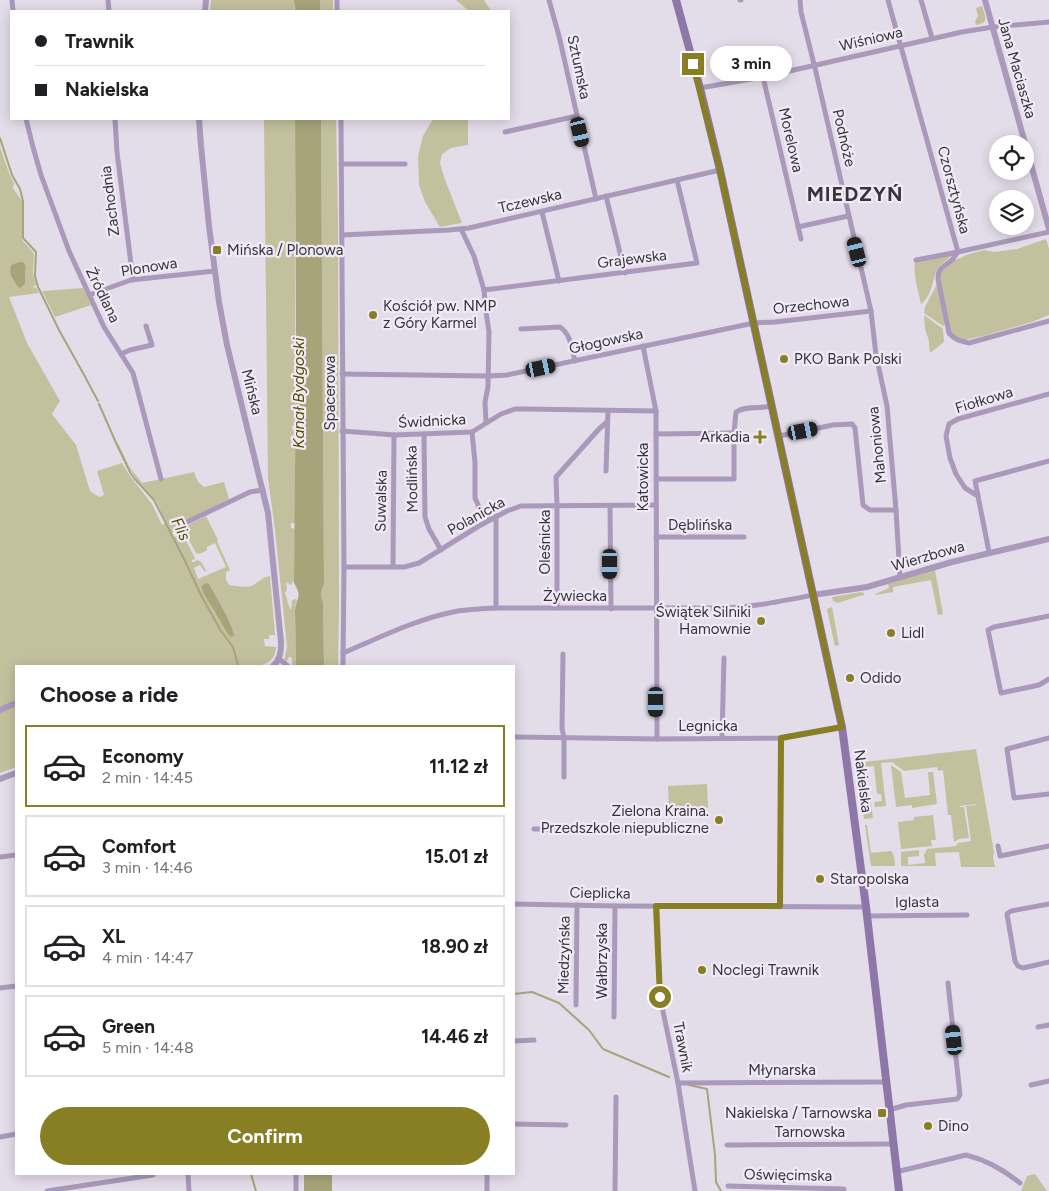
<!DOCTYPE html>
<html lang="en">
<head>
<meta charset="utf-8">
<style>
	:root { --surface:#fff; --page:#f6f6f6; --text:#202124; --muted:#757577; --line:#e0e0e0; --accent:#887e24 }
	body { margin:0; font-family:Figtree,sans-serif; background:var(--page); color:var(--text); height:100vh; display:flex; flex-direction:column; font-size:19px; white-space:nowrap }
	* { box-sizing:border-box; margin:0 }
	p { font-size:16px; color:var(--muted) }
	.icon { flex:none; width:28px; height:28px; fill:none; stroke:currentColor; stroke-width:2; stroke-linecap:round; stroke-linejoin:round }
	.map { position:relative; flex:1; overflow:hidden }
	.details { position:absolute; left:15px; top:665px; width:500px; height:510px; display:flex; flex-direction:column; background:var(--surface); border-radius:0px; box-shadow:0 2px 12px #0003 }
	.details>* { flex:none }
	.top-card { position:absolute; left:10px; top:10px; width:500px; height:110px; border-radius:0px; box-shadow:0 2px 12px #0003; display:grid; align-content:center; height:110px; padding:0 25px; background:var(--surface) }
	.fabs { position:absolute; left:989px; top:135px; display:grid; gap:10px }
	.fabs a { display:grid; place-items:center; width:45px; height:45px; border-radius:50%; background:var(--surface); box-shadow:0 2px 12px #0003; font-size:25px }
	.end { position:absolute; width:22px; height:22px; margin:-11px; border:6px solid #887e24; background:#fff; box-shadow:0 0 0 2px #fff }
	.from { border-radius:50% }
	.bubble { position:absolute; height:35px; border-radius:18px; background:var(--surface); box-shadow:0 2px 12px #0003; font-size:16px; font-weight:700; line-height:35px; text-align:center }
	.car { position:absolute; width:15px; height:30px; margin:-15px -8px; border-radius:6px; box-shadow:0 0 4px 1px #0007; background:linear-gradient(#222 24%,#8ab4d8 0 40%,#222 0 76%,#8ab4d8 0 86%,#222 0) }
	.top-card b { display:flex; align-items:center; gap:18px; height:48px; font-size:19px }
	.top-card b+b { border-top:1px solid var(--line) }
	.top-card i { width:12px; height:12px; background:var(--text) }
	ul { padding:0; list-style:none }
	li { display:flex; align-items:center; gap:15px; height:82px; margin:0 10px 8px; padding:0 15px; border:2px solid var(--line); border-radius:0px }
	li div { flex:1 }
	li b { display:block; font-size:19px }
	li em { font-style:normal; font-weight:700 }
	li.current { border-color:var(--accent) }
	li>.icon { width:45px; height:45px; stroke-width:1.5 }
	h2 { padding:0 25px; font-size:22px; line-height:60px }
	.button { display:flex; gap:10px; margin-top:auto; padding:10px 25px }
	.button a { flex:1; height:58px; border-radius:30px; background:var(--accent); color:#fff; font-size:20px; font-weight:700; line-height:58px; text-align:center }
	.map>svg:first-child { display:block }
	.green { fill:#c3c09e; fill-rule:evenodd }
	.water { fill:#a8a47a }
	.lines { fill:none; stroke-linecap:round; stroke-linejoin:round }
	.stream { stroke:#a8a47a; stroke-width:2 }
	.minor { stroke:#a9b; stroke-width:5 }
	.tertiary { stroke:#a9b; stroke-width:6 }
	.secondary { stroke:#8f76a8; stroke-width:8 }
	.route { stroke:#887e24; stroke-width:6 }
	.poi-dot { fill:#887e24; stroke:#f0eaf7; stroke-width:2 }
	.labels { text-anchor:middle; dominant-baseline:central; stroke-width:4.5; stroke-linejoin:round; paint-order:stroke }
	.street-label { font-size:15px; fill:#363438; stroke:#f0eaf7 }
	.poi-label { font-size:15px; fill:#363438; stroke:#f0eaf7; text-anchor:start }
	.water-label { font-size:16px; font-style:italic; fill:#544b00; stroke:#f0eaf7 }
	.district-label { font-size:20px; font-weight:bold; letter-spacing:1px; fill:#38343d; stroke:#f0eaf7 }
</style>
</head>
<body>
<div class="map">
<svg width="1049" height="1191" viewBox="0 0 1049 1191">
	<rect width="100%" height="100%" fill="#e3dde9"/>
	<!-- green -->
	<g class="green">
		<polygon points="211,0 294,0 294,11 210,11"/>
		<rect x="320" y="0" width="13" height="11"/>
		<polygon points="456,0 484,0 491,11 469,11"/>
		<path d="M982,6C985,16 990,23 976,25L975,21L978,16L976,8Z"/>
		<polygon points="264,119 295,119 295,426 292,426 292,429 295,430 295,523 291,523 291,528 295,529 294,581 291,585 286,582 287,589 285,593 290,609 291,609 292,600 296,599 297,601 295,606 295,611 296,666 292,666 292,659 291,657 289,657 286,662 284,661 287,646 275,530 268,478"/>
		<path d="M321,119H336L338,221L339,601L338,666H324L323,602C320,596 321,591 324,584Z"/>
		<polygon points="433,119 468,119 468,145 451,148 442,154 440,163 444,177 462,223 440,227 425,202 419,185 418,156 423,136"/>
		<path d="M0,147L9,173L14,183L13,188L22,201V240L33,252L34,255L33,272L36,285L33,287V288L36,287L39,293L9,297L27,343L60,401L52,414L76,445L90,491L99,497L104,495L97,471L122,463L130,476L152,504L162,525L166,523L157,502L135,477L120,452L117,441L129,466L142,483L194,472L198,482L204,487L224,482L229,499L190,520L179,524L175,528L174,531L172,533L174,537L181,535L184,537L195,558V559L192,560V562H194L197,560L201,562L206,570L205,572L200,565L194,568L198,579L226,567L215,543L207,547V550L204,552L198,554L196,553L183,529L184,527L206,516L218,540L217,541L230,570L226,572V580L229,585C237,586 248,589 255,584C261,580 263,577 270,576L275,635H269V639H264L265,646L276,647C275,659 271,661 260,666H16V767L0,773ZM207,583L209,585L231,625L215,613L201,587Z"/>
		<polygon points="1046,239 1049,249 1049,315 1032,322 983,336 965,340 953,336 949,327 939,278 942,269 954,260 963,257 966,255 984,250 994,252 1017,249"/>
		<path d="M952,255C948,260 940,264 937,270C932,281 932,296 921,304C918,290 913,275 915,261Z"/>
		<polygon points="937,284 945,324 943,326 924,313 925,307"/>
		<polygon points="83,288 91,305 55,317 42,291"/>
		<polygon points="924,315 943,329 944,342 930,353 929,346 929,341 925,329"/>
		<polygon points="935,570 943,614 938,615 931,580 893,587 893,592 876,595 875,594 889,588 888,584"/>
		<polygon points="861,592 864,593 864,595 856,597 838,603 833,601 832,597"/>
		<polygon points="832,607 839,645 835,646 827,610 827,609"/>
		<path d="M976,749L994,852L993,857L995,867H961L959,852L935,853L936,866H871L865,825H867L871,853L891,851C895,855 895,861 895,866H901V852L919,850V856L908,857V865L925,863L924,855L927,849L956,846L958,843L971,841L966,806L976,805L977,804L960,806V807H964L969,838L959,839L954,842L951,815H948L943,770L938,771L937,767L904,771L892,762L881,763L886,806L875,807L874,802L882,801L881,794H877L874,766L864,767L867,796H870L873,818L864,819L856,763Z"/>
		<polygon points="891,765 901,772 905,798 930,795 928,772 933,772 937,804 912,808 912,805 896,807"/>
		<polygon points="707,784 708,808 669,811 668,786"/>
		<polygon points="933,815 936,840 931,840 932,846 901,849 898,822 914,820 914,817"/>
		<polygon points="1035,1174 1047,1191 1021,1191 1027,1176"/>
	</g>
	<!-- water -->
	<g class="water">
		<polygon points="294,0 320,0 320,11 295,11"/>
		<path d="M295,119H321L324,584C321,591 320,596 323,602L324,666H296L295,611C296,597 303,598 294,583L296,353Z"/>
		<path d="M19,262H23C27,267 25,268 25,274C25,281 27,284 20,288L18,287C14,278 8,277 11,265Z"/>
		<path d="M207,583L209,584C216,597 233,624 234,636L231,637L228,634L204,594L201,587L204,584Z"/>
		<rect x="304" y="1174" width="28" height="17"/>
	</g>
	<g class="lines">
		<!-- stream -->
		<g class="stream">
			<polyline points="0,138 12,175 20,189 23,201 23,238 36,252 35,276 38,287 59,330 83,373 98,401"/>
			<polyline points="99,404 117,445 130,472 134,478 154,500 184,559 202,597 221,631 233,647 238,666"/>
			<polyline points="514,994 532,992 559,1003 589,1030 603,1049 669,1077"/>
			<polyline points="689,1085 707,1089 715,1155 716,1182 721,1191"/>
			<polyline points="251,1174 256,1191"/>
		</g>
		<!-- minor -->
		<g class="minor">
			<polyline points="12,0 13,11"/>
			<polyline points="108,0 109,11"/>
			<polyline points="549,0 559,36 596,199"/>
			<polyline points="740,0 741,0"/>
			<polyline points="800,0 801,12 815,68 871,311 876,355 887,406 896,510 900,577"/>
			<polyline points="888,0 958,252 1049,232"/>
			<polyline points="921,0 932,38"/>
			<polyline points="337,11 337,0"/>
			<polyline points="763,77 801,239"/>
			<polyline points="700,88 763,77 962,32 993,27 1049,22"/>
			<polyline points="26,119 33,147 41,175 69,251 104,327 133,373 161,479"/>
			<polyline points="115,119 117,152 133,280"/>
			<polyline points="341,119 344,567 343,666"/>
			<polyline points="505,132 577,116"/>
			<polyline points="341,164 405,164"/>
			<polyline points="606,196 625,273"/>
			<polyline points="542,212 559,281"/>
			<polyline points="798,227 848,216"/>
			<polyline points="461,229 474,256 484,290 486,312 489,332 488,387 485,402 486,422"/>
			<polyline points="342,235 449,230 469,228 720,170"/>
			<path d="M916,260L958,252C957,253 953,258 953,259C945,267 938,266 938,279L949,333C955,340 960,341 969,343L1049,321"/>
			<polyline points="484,290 697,263 677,180"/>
			<polyline points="89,295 131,280 215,271"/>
			<path d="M521,329L560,327C571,334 572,350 575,361"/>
			<polyline points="643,346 656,411 657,739"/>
			<polyline points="121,354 130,350 152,345 146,326"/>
			<polyline points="342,374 489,376 507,375 754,323 775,322 871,311"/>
			<polyline points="342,431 382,434 394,435 472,432 501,414 515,409 525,409 656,411"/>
			<polyline points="472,432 475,463 475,498 479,507 491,519"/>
			<polyline points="656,434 734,433"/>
			<polyline points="424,435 425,517 429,529 441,550"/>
			<polyline points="779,436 833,425 852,424 855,428 863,505 870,510 896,510"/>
			<polyline points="606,471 608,411"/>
			<path d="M656,479H734V433L736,412C746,405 761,409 772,406"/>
			<polyline points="978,496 965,488 956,474 950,458 946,436 949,424 958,419 1049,394"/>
			<polyline points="610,506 611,609"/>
			<polyline points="179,528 183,524 250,492 263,490"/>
			<polyline points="656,537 744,537"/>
			<polyline points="989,552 975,481 1049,461"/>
			<polyline points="344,567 404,567 419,563 479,526 507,511 521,506 655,505"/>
			<polyline points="393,567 394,435"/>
			<polyline points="496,608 496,516"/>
			<polyline points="557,608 557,506 556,477 599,429 607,422"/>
			<polyline points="1049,616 994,627 988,630 1001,693 1039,685 1049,679"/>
			<path d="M343,653C379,638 414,620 453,612C467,609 481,609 496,608H724C754,607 783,601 813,595"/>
			<polyline points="563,654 562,729 564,737 564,777"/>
			<polyline points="279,659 288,666"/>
			<polyline points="514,737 657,739 781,738 842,727"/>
			<polyline points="722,738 724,658"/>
			<polyline points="1049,738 1007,749 1014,798 1049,794"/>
			<polyline points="534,829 656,830"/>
			<polyline points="998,846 1000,856 1049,846"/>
			<polyline points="0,857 16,855"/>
			<polyline points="514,904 615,906 866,907"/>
			<polyline points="1049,904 1011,911 1007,914 1015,961 1018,966 1023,968 1049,962"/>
			<polyline points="657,906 660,997 678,1083 695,1191"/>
			<polyline points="780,906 781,738"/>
			<polyline points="867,916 967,915"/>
			<polyline points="0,988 16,986"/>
			<polyline points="576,1005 577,905"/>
			<polyline points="614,1017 615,906"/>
			<polyline points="1038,1027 1049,1025"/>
			<polyline points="514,1041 534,1040"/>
			<polyline points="678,1083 886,1082"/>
			<polyline points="1031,1085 1049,1081"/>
			<polyline points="889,1110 906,1105 957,1099 960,1095 948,983"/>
			<polyline points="514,1124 566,1125"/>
			<polyline points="0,1137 16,1134"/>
			<polyline points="727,1145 893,1144"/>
			<path d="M896,1172L966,1155C987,1160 1004,1170 1020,1183"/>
			<polyline points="188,1174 189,1191"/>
			<polyline points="728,1186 844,1189 844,1191"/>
			<polyline points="47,1191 153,1175"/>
			<polyline points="296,1191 296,1174"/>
			<polyline points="487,1191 487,1174"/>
			<polyline points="615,1191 616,1097"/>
		</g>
		<!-- tertiary -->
		<g class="tertiary">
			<polyline points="985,0 1049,229"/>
			<polyline points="205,11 206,0"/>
			<path d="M199,119L201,146L209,226L219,302L227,345L268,513L281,642C281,652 280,660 273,666"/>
			<polyline points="813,595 867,587 952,562 1049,539"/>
			<polyline points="0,710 16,703"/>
			<polyline points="0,779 16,773"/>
		</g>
		<!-- secondary -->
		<polyline class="secondary" points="676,0 700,88 720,170 842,727 866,907 899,1191"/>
	</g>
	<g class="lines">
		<!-- route -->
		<polyline class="route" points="660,997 656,906 780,906 781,738 842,727 720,170 693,64"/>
	</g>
	<!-- markers -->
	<g class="poi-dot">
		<rect x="212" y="245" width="10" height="10" rx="2.5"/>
		<circle cx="373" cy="315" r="5"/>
		<circle cx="784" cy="359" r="5"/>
		<path d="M757.5 429.5h5v5h5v5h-5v5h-5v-5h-5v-5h5z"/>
		<circle cx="761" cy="621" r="5"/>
		<circle cx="891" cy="633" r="5"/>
		<circle cx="850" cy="678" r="5"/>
		<circle cx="719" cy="820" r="5"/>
		<circle cx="820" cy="879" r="5"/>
		<circle cx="702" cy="970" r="5"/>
		<rect x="877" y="1108" width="10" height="10" rx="2.5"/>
		<circle cx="928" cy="1126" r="5"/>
	</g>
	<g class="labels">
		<!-- street labels -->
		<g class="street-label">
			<text transform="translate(871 39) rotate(-13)">Wiśniowa</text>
			<text transform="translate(579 67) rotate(78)">Sztumska</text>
			<text transform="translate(1017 68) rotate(74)">Jana Maciaszka</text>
			<text transform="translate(844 138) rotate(77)">Podnóże</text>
			<text transform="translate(791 140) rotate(77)">Morelowa</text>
			<text transform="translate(954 190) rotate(75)">Czorsztyńska</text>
			<text transform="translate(110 201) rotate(-97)">Zachodnia</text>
			<text transform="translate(530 201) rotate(-13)">Tczewska</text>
			<text transform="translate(632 259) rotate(-7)">Grajewska</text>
			<text transform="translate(149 267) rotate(-9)">Plonowa</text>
			<text transform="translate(103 295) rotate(64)">Źródlana</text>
			<text transform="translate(811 305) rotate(-6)">Orzechowa</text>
			<text transform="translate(606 341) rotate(-12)">Głogowska</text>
			<text transform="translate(252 392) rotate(76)">Mińska</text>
			<text transform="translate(330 393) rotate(-90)">Spacerowa</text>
			<text transform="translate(984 400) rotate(-17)">Fiołkowa</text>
			<text transform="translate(432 421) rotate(-3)">Świdnicka</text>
			<text transform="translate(877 445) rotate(-96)">Mahoniowa</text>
			<text transform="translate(643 477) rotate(-90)">Katowicka</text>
			<text transform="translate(412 479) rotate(-91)">Modlińska</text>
			<text transform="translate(381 501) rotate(-89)">Suwalska</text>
			<text transform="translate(476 516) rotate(-29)">Polanicka</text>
			<text x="700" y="525">Dęblińska</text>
			<text transform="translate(545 542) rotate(-90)">Oleśnicka</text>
			<text transform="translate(928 556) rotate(-16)">Wierzbowa</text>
			<text x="575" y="596">Żywiecka</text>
			<text x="708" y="726">Legnicka</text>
			<text transform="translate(863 781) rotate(83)">Nakielska</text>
			<text transform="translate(600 893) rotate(1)">Cieplicka</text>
			<text transform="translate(917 902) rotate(-1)">Iglasta</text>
			<text transform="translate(564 955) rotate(-89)">Miedzyńska</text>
			<text transform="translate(602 961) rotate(-90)">Wałbrzyska</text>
			<text transform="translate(683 1047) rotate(79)">Trawnik</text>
			<text x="782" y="1070">Młynarska</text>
			<text x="810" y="1132">Tarnowska</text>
			<text transform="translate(788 1175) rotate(1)">Oświęcimska</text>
		</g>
		<!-- poi labels -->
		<g class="poi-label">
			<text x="227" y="250">Mińska / Plonowa</text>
			<text x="383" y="306">Kościół pw. NMP<tspan x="383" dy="17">z Góry Karmel</tspan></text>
			<text x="794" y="359">PKO Bank Polski</text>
			<text x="750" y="437" text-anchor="end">Arkadia</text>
			<text x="751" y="612" text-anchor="end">Świątek Silniki<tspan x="751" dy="17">Hamownie</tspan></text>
			<text x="901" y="633">Lidl</text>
			<text x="860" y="678">Odido</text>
			<text x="709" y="811" text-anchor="end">Zielona Kraina.<tspan x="709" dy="17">Przedszkole niepubliczne</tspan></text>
			<text x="830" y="879">Staropolska</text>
			<text x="712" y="970">Noclegi Trawnik</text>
			<text x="872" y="1113" text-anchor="end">Nakielska / Tarnowska</text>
			<text x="938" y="1126">Dino</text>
		</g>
		<!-- water labels -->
		<g class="water-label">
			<text transform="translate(298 393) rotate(-90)">Kanał Bydgoski</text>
			<text transform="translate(181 529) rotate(64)">Flis</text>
		</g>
		<!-- district labels -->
		<g class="district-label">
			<text x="855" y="194">MIEDZYŃ</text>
		</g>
	</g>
</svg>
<div class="fabs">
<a><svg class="icon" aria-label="locate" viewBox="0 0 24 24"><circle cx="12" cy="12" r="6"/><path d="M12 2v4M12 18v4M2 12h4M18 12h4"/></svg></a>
<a><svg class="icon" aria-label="layers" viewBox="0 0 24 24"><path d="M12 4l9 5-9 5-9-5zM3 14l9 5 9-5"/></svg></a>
</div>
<i class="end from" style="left:660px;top:997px"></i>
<i class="end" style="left:693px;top:64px"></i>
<div class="bubble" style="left:710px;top:46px;width:82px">3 min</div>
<i class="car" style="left:580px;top:132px;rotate:167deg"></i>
<i class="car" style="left:857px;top:252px;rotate:346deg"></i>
<i class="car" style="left:541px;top:368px;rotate:78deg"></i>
<i class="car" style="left:803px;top:431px;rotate:79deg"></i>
<i class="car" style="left:610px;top:564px;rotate:180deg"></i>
<i class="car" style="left:656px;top:702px;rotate:180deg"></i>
<i class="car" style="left:954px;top:1040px;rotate:354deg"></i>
<div class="top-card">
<b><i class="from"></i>Trawnik</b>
<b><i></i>Nakielska</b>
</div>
<section class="details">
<h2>Choose a ride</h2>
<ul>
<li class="current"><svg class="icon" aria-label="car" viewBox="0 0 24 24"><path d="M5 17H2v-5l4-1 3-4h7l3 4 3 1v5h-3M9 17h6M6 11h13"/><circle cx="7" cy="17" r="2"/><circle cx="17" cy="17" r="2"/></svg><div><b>Economy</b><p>2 min · 14:45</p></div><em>11.12 zł</em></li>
<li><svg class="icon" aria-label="car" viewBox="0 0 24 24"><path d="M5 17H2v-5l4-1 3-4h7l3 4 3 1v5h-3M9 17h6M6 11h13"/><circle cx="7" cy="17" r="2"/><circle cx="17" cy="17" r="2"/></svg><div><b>Comfort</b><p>3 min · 14:46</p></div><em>15.01 zł</em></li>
<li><svg class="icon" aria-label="car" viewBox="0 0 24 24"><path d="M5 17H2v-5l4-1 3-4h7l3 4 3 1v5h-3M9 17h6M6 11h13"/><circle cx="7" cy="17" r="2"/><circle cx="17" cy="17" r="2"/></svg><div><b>XL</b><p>4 min · 14:47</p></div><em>18.90 zł</em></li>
<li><svg class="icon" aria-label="car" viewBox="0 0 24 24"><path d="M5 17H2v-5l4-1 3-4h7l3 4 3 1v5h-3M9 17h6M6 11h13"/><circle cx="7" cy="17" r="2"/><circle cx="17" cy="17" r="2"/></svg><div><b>Green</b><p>5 min · 14:48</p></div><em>14.46 zł</em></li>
</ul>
<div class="button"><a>Confirm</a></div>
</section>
</div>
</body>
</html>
